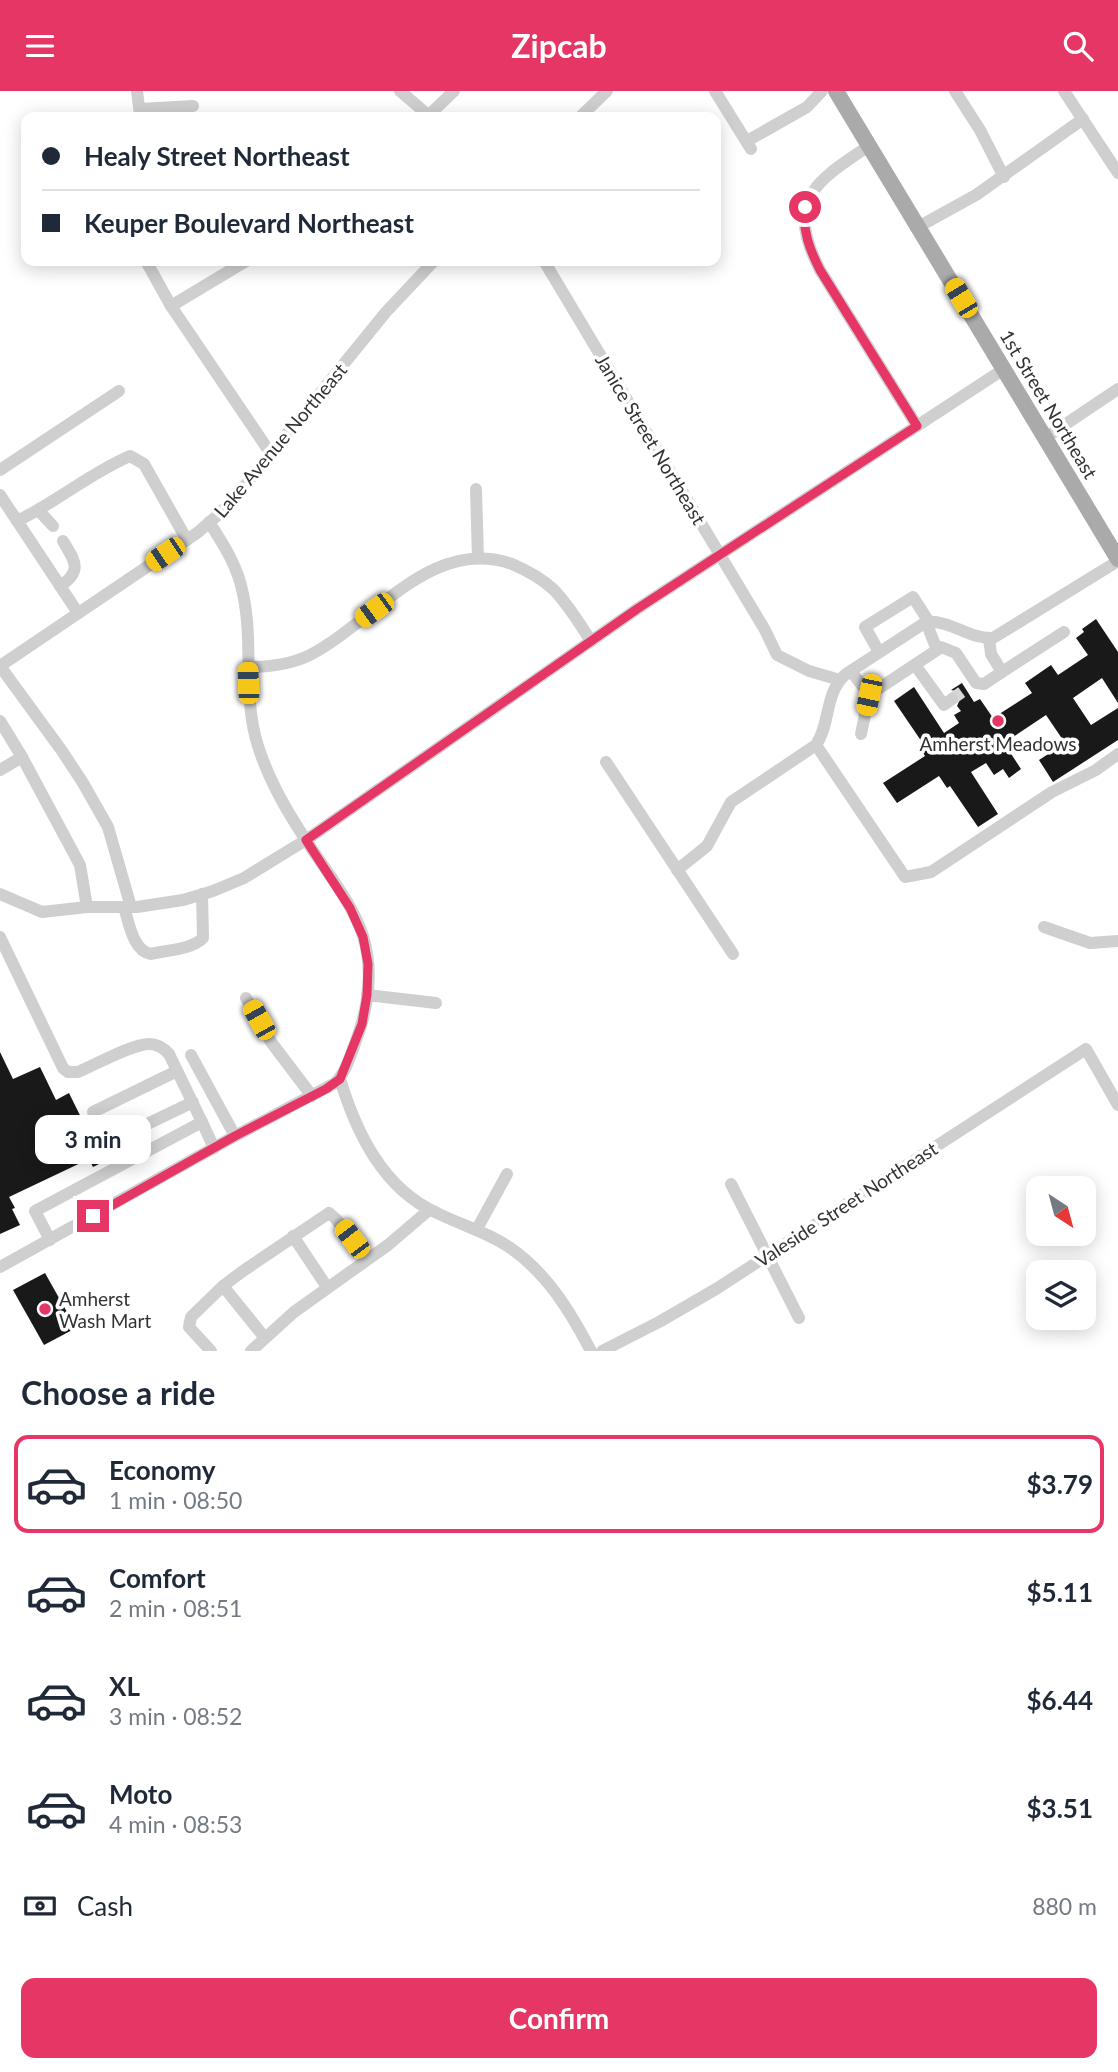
<!DOCTYPE html>
<html lang="en">
<head>
<meta charset="utf-8">
<style>
	:root { --surface:#fff; --page:#f2f2f3; --text:#1f2937; --muted:#747a83; --line:#e0e1e3; --accent:#e63665 }
	body { margin:0; font-family:Lato,sans-serif; background:var(--page); color:var(--text); height:100vh; display:flex; flex-direction:column; font-size:26px; white-space:nowrap }
	* { box-sizing:border-box; margin:0 }
	p { font-size:23px; color:var(--muted) }
	.icon { flex:none; width:38px; height:38px; fill:none; stroke:currentColor; stroke-width:2; stroke-linecap:round; stroke-linejoin:round }
	.map { position:relative; height:1260px; overflow:hidden }
	.details { display:flex; flex-direction:column; background:var(--surface); flex:1 }
	.details>* { flex:none }
	.guide { position:absolute; left:21px; top:21px; width:700px; height:154px; border-radius:14px; box-shadow:0 4px 18px #0003; display:grid; align-content:center; height:154px; padding:0 21px; background:var(--surface) }
	.needle { width:46px; rotate:144deg }
	.buttons { position:absolute; left:1026px; top:1085px; display:grid; gap:14px }
	.buttons a { display:grid; place-items:center; width:70px; height:70px; border-radius:14px; background:var(--surface); box-shadow:0 4px 18px #0003; font-size:35px }
	.end { position:absolute; width:32px; height:32px; margin:-16px; border:9px solid #e63665; background:#fff; box-shadow:0 0 0 4px #fff }
	.from { border-radius:50% }
	.bubble { position:absolute; height:49px; border-radius:14px; background:var(--surface); box-shadow:0 4px 18px #0003; font-size:23px; font-weight:700; line-height:49px; text-align:center }
	.car { position:absolute; width:21px; height:42px; margin:-21px -10px; border-radius:9px; box-shadow:0 0 5px 2px #0007; background:linear-gradient(#f5c518 24%,#345 0 40%,#f5c518 0 76%,#345 0 86%,#f5c518 0) }
	.guide b { display:flex; align-items:center; gap:24px; height:66px; font-size:26px }
	.guide b+b { border-top:2px solid var(--line) }
	.guide i { width:18px; height:18px; background:var(--text) }
	ul { padding:0; list-style:none }
	li { display:flex; align-items:center; gap:21px; height:98px; margin:0 14px 10px; padding:0 7px; border:4px solid transparent; border-radius:14px }
	li div { flex:1 }
	li b { display:block; font-size:26px }
	li em { font-style:normal; font-weight:700 }
	li.current { border-color:var(--accent) }
	li>.icon { width:63px; height:63px; stroke-width:1.5 }
	h2 { padding:0 21px; font-size:32px; line-height:84px }
	.pay { display:flex; align-items:center; gap:18px; height:77px; padding:0 21px; font-size:26px }
	.pay p { margin-inline-start:auto }
	.button { display:flex; gap:14px; margin-top:auto; padding:14px 21px }
	.button a { flex:1; height:80px; border-radius:14px; background:var(--accent); color:#fff; font-size:28px; font-weight:700; line-height:80px; text-align:center }
	header { display:flex; justify-content:space-between; align-items:center; height:91px; padding:0 21px; background:var(--accent); color:#fff; font-size:32px; font-weight:700 }
	.map>svg:first-child { display:block }
	.building { fill:#191919 }
	.lines { fill:none; stroke-linecap:round; stroke-linejoin:round }
	.minor-tunnel { stroke:#d6d6d6; stroke-width:12; stroke-dasharray:12 6; stroke-linecap:butt }
	.minor { stroke:#cfcfcf; stroke-width:12 }
	.major { stroke:#aaa; stroke-width:16 }
	.route { stroke:#e63665; stroke-width:9 }
	.poi-dot { fill:#e63665; stroke:#fff; stroke-width:2.5 }
	.labels { text-anchor:middle; dominant-baseline:central; stroke-width:7; stroke-linejoin:round; paint-order:stroke }
	.street-label { font-size:19px; fill:#323232; stroke:#fff }
	.poi-label { font-size:19px; fill:#323232; stroke:#fff }
</style>
</head>
<body>
<header><svg class="icon" aria-label="menu" viewBox="0 0 24 24"><path d="M4 6h16M4 12h16M4 18h16"/></svg>Zipcab<svg class="icon" aria-label="search" viewBox="0 0 24 24"><circle cx="10" cy="10" r="6"/><path d="M15 15l6 6"/></svg></header>
<div class="map">
<svg width="1118" height="1260" viewBox="0 0 1118 1260">
	<rect width="100%" height="100%" fill="#fff"/>
	<!-- building -->
	<g class="building">
		<polygon points="1096,528 1118,561 1118,612 1102,587 1073,607 1091,634 1118,617 1118,649 1053,691 1039,669 1065,652 1046,624 1004,652 1021,678 1009,687 1003,678 994,684 986,672 971,681 998,723 978,736 950,695 947,697 939,685 897,712 883,692 925,665 922,660 926,657 894,610 914,596 944,642 959,632 954,624 961,620 957,615 961,606 956,600 951,599 962,592 974,611 980,608 993,627 1032,602 1025,592 1051,574 1058,584 1088,564 1076,547 1084,541 1082,538"/>
		<polygon points="0,961 13,988 40,976 56,1009 69,1002 103,1071 93,1076 89,1068 9,1106 15,1117 12,1118 20,1134 0,1143"/>
		<polygon points="45,1182 76,1237 44,1254 13,1199"/>
	</g>
	<g class="lines">
		<!-- minor-tunnel -->
		<polyline class="minor-tunnel" points="952,608 966,598"/>
		<!-- minor -->
		<g class="minor">
			<polyline points="137,0 140,24"/>
			<polyline points="400,0 428,24"/>
			<polyline points="715,0 751,58"/>
			<polyline points="955,0 980,39 1004,86"/>
			<polyline points="1064,0 1118,82"/>
			<polyline points="140,18 193,15"/>
			<polyline points="427,26 454,0"/>
			<polyline points="580,26 607,0"/>
			<polyline points="747,50 807,16 822,0"/>
			<path d="M869,55C813,92 785,110 820,179L917,335"/>
			<polyline points="918,136 976,104 1083,28"/>
			<polyline points="146,170 171,215 271,363"/>
			<polyline points="544,170 765,539 777,564 809,580 840,589"/>
			<polyline points="171,215 246,170"/>
			<polyline points="1045,347 1118,298"/>
			<polyline points="0,379 119,300"/>
			<polyline points="476,398 478,467"/>
			<polyline points="0,404 78,522"/>
			<polyline points="39,420 53,435"/>
			<path d="M17,430C57,411 90,382 130,365L144,373L187,449"/>
			<path d="M60,495C83,480 75,470 63,450"/>
			<polyline points="926,531 937,559 941,556 956,562 976,592 984,593 1002,581 991,563 989,547"/>
			<polyline points="879,561 865,536 913,506 929,531"/>
			<polyline points="915,574 944,614 952,608"/>
			<polyline points="0,575 197,442 218,424 242,398 386,221 434,170"/>
			<polyline points="0,575 62,660 83,692 108,736 131,816"/>
			<path d="M248,576C269,576 290,574 310,564C374,531 431,445 512,473C526,479 541,487 553,498C568,513 579,532 591,550"/>
			<polyline points="851,580 869,604 937,559"/>
			<polyline points="1002,581 1064,541"/>
			<polyline points="0,630 22,666 0,679"/>
			<polyline points="861,643 869,604"/>
			<polyline points="816,654 905,786 931,781 1052,701 1096,679 1118,663"/>
			<polyline points="22,666 80,774 87,816"/>
			<polyline points="606,671 733,863"/>
			<path d="M677,779L707,755L731,711L816,654C831,632 824,602 846,583L926,531C952,529 968,548 993,547L1118,470"/>
			<polyline points="0,803 42,821 87,816 137,816 183,809 213,800 244,787 306,749 637,518 1004,278"/>
			<path d="M124,816C129,832 133,860 151,863C167,859 191,859 203,847L202,803"/>
			<polyline points="1044,836 1090,852 1118,850"/>
			<path d="M0,846L63,977L68,981H78C95,974 132,953 149,953C157,953 163,956 169,963L202,1031"/>
			<polyline points="367,904 436,912"/>
			<polyline points="246,907 271,951 312,1005"/>
			<polyline points="191,964 235,1045"/>
			<path d="M340,988C356,1041 383,1098 437,1122C461,1134 487,1141 509,1156C547,1182 570,1220 591,1260"/>
			<polyline points="108,1052 193,1011"/>
			<polyline points="119,1075 93,1021 177,980"/>
			<polyline points="731,1093 799,1227"/>
			<polyline points="477,1138 507,1083"/>
			<polyline points="293,1145 327,1196"/>
			<polyline points="50,1149 35,1120 202,1031 214,1057"/>
			<path d="M0,1176L235,1045L335,992C347,980 352,960 358,944C369,913 373,877 363,845C354,817 335,792 318,767C294,732 271,696 258,655C242,605 254,553 243,503C238,476 224,454 209,431"/>
			<polyline points="223,1195 243,1180 329,1122 336,1128 367,1168"/>
			<polyline points="211,1260 189,1236 191,1226 223,1195 265,1247"/>
			<polyline points="251,1260 294,1221 388,1154 429,1119"/>
			<polyline points="602,1260 659,1231 716,1198 1086,958 1118,1014"/>
		</g>
		<!-- major -->
		<polyline class="major" points="836,0 1118,468"/>
	</g>
	<g class="lines">
		<!-- route -->
		<path class="route" d="M93,1125L235,1045L326,998L340,988L362,933L367,904L368,873L363,846L350,817L306,749L637,518L917,335L820,179C810,159 802,140 805,116"/>
	</g>
	<!-- markers -->
	<g class="poi-dot">
		<circle cx="998" cy="630" r="7"/>
		<circle cx="45" cy="1218" r="7"/>
	</g>
	<g class="labels">
		<!-- street labels -->
		<g class="street-label">
			<text transform="translate(1049 313) rotate(59)">1st Street Northeast</text>
			<text transform="translate(651 348) rotate(59)">Janice Street Northeast</text>
			<text transform="translate(280 349) rotate(-50)">Lake Avenue Northeast</text>
			<text transform="translate(846 1113) rotate(-33)">Valeside Street Northeast</text>
		</g>
		<!-- poi labels -->
		<g class="poi-label">
			<text x="998" y="652">Amherst Meadows</text>
			<text x="59" y="1207" text-anchor="start">Amherst<tspan x="59" dy="22">Wash Mart</tspan></text>
		</g>
	</g>
</svg>
<div class="buttons">
<a><svg class="needle" viewBox="-14 -14 28 28"><path d="M0-13l5 13h-10z" fill="#e53935"/><path d="M0 13l5-13h-10z" fill="#747a83"/></svg></a>
<a><svg class="icon" aria-label="layers" viewBox="0 0 24 24"><path d="M12 4l9 5-9 5-9-5zM3 14l9 5 9-5"/></svg></a>
</div>
<i class="end from" style="left:805px;top:116px"></i>
<i class="end" style="left:93px;top:1125px"></i>
<div class="bubble" style="left:35px;top:1024px;width:116px">3 min</div>
<i class="car" style="left:961px;top:207px;rotate:329deg"></i>
<i class="car" style="left:165px;top:463px;rotate:236deg"></i>
<i class="car" style="left:374px;top:519px;rotate:234deg"></i>
<i class="car" style="left:248px;top:592px;rotate:358deg"></i>
<i class="car" style="left:869px;top:604px;rotate:192deg"></i>
<i class="car" style="left:259px;top:929px;rotate:331deg"></i>
<i class="car" style="left:352px;top:1148px;rotate:323deg"></i>
<div class="guide">
<b><i class="from"></i>Healy Street Northeast</b>
<b><i></i>Keuper Boulevard Northeast</b>
</div>
</div>
<section class="details">
<h2>Choose a ride</h2>
<ul>
<li class="current"><svg class="icon" aria-label="car" viewBox="0 0 24 24"><path d="M5 17H2v-5l4-1 3-4h7l3 4 3 1v5h-3M9 17h6M6 11h13"/><circle cx="7" cy="17" r="2"/><circle cx="17" cy="17" r="2"/></svg><div><b>Economy</b><p>1 min · 08:50</p></div><em>$3.79</em></li>
<li><svg class="icon" aria-label="car" viewBox="0 0 24 24"><path d="M5 17H2v-5l4-1 3-4h7l3 4 3 1v5h-3M9 17h6M6 11h13"/><circle cx="7" cy="17" r="2"/><circle cx="17" cy="17" r="2"/></svg><div><b>Comfort</b><p>2 min · 08:51</p></div><em>$5.11</em></li>
<li><svg class="icon" aria-label="car" viewBox="0 0 24 24"><path d="M5 17H2v-5l4-1 3-4h7l3 4 3 1v5h-3M9 17h6M6 11h13"/><circle cx="7" cy="17" r="2"/><circle cx="17" cy="17" r="2"/></svg><div><b>XL</b><p>3 min · 08:52</p></div><em>$6.44</em></li>
<li><svg class="icon" aria-label="car" viewBox="0 0 24 24"><path d="M5 17H2v-5l4-1 3-4h7l3 4 3 1v5h-3M9 17h6M6 11h13"/><circle cx="7" cy="17" r="2"/><circle cx="17" cy="17" r="2"/></svg><div><b>Moto</b><p>4 min · 08:53</p></div><em>$3.51</em></li>
</ul>
<div class="pay"><svg class="icon" aria-label="cash" viewBox="0 0 24 24"><path d="M3 7h18v10H3z"/><circle cx="12" cy="12" r="2"/></svg>Cash<p>880 m</p></div>
<div class="button"><a>Confirm</a></div>
</section>
</body>
</html>
